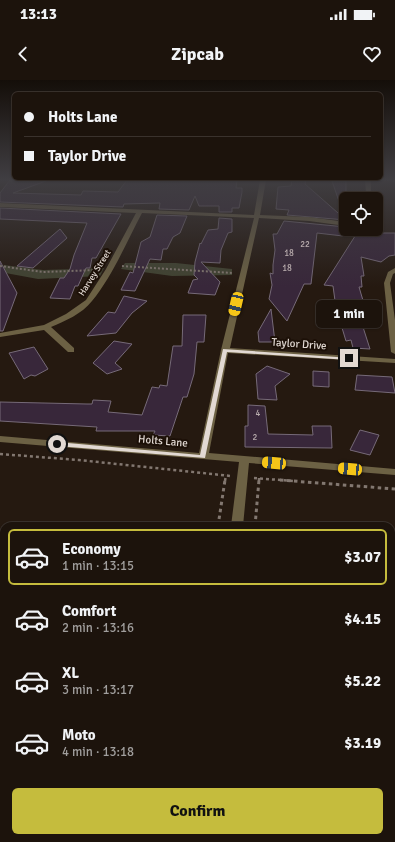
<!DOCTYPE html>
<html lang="en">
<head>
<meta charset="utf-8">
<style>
	:root { --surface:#1c130c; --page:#251c15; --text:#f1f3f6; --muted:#a09e9d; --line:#3a322d; --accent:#c5bc3d }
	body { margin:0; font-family:Signika,sans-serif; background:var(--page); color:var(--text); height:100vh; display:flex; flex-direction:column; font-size:15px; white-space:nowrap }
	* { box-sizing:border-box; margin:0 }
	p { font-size:13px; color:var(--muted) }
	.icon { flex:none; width:22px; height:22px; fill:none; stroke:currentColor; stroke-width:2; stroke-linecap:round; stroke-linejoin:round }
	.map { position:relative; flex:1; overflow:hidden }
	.panel { position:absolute; left:0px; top:442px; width:395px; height:320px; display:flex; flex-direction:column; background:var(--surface); border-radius:12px 12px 0 0; box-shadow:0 1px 3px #0004,0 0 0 1px var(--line) }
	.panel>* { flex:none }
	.guide { position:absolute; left:12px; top:12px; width:371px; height:88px; border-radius:6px; box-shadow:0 1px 3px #0004,0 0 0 1px var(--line); display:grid; align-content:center; height:88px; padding:0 12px; background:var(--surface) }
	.tools { position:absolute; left:339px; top:112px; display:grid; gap:8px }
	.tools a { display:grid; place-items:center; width:44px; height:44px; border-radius:6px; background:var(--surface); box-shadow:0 1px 3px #0004,0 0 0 1px var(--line); font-size:20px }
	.end { position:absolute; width:18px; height:18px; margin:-9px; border:5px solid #e2d9d3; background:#111; box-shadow:0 0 0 2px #111 }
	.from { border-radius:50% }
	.bubble { position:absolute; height:28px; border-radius:6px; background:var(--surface); box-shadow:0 1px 3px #0004,0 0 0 1px var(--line); font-size:13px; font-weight:800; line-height:28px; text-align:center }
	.car { position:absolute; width:12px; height:24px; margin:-12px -6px; border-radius:5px; box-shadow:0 0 3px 1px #0007; background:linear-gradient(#f5c518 24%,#345 0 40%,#f5c518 0 76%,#345 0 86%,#f5c518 0) }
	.guide b { display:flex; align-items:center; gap:14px; height:38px; font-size:15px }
	.guide b+b { border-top:1px solid var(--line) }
	.guide i { width:10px; height:10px; background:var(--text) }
	ul { padding:7px 0 0; list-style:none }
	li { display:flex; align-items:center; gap:12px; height:56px; margin:0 8px 6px; padding:0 4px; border:2px solid transparent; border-radius:6px }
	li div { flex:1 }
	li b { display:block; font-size:15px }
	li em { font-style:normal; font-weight:800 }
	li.on { border-color:var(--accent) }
	li>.icon { width:36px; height:36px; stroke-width:1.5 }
	.cta { display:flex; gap:8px; margin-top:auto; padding:8px 12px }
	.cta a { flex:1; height:46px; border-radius:6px; background:var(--accent); color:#111; font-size:16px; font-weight:800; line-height:46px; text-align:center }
	.status { display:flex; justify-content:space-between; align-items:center; height:28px; padding:0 20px; background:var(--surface); direction:ltr }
	.status svg { height:11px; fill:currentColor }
	header { display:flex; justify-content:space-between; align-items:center; height:52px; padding:0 12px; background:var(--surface); font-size:18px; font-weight:800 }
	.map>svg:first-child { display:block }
	.green { fill:#414331 }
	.building { fill:#38273a; stroke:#766a78 }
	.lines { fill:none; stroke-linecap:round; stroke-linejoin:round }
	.path-far3 { stroke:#827770; stroke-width:1.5; stroke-dasharray:1.5 1.5; stroke-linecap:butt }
	.path-far2 { stroke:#827770; stroke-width:2; stroke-dasharray:2 2; stroke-linecap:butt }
	.path-far1 { stroke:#827770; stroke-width:2.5; stroke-dasharray:3 3; stroke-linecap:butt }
	.path { stroke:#827770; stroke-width:3; stroke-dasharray:3.5 3.5; stroke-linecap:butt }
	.minor { fill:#6c6144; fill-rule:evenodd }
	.highway { fill:#dfc277; fill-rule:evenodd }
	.route { fill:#e2d9d3 }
	.labels { text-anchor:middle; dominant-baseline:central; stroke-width:4; stroke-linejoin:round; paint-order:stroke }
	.number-label { font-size:9px; fill:#b8acad }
	.far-street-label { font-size:9px; fill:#e2d9d3; stroke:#1c1007 }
	.street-label { font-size:11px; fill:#e2d9d3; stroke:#1c1007 }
</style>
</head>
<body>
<div class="status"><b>13:13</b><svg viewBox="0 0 49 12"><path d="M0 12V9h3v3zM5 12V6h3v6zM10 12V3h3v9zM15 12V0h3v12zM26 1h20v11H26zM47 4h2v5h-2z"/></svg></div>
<header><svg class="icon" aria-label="back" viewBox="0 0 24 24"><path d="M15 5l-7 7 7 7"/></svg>Zipcab<svg class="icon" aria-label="heart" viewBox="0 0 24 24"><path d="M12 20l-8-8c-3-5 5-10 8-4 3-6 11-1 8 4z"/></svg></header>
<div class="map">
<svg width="395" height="762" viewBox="0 0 395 762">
	<rect width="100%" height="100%" fill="#251910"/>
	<!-- green -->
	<g class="green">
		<polygon points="125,183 176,183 232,189 232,195 172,196 121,189"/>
		<polygon points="4,185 43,190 104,188 100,196 38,199 0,192 0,190"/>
	</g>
	<!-- building -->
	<g class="building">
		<polygon points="10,100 46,101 13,113 81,115 83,111 118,112 127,100 237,100 236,108 242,108 242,112 239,128 232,128 232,132 219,132 219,126 199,126 195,116 189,130 159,129 160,123 124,124 123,127 0,122 0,113"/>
		<polygon points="292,100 306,100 305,104 346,140 287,135 289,130 276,129 278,107 291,106"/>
		<polygon points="332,101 346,101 346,135 344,136"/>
		<polygon points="0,128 121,134 96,178 92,178 90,188 86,188 78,206 75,206 70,219 50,218 60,198 64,198 70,189 74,175 87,143 0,139"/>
		<polygon points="157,135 187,136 180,153 173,157 167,169 163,169 161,180 150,179 135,211 121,210 130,192 133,193 141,162 150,157"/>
		<polygon points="219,138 232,139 232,152 228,153 221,170 220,183 201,182 220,202 215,215 188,213 193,200 198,199 194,195 195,182 200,163 201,164 208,150 218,149"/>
		<polygon points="284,141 346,147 343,156 317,153 311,204 304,204 287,241 269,219 272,205 270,193 273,194 273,185 275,170 273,154 277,154"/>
		<polygon points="60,149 67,158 33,188 17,186"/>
		<polygon points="357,153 395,153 395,175 389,176 381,182 361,177 364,196 361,196 362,207 359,207 370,244 362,244 370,269 353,268 351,260 346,261 336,228 333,206 324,205"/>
		<polygon points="0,181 17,213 3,251 0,251"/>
		<polygon points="124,216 147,221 132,233 116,253 87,256 108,232 115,233"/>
		<polygon points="271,229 275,262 259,262 258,252"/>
		<polygon points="183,235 206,235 204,262 197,262 194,294 187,317 183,317 170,356 153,355 155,351 96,351 97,347 0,341 0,322 87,324 92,324 93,320 111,321 108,332 142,335 152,307 159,308 160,305 167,306 173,266 182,266"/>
		<polygon points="114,261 132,264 115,283 122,289 107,294 93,283"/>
		<polygon points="34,267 48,289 35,296 31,295 24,299 9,273"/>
		<polygon points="267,286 290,294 275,306 277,320 258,319 256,294"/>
		<polygon points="313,291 329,292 329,307 313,306"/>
		<polygon points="357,295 392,297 395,313 355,310"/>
		<polygon points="248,325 265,326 268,354 313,355 312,346 331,346 332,368 245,367 245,346 248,346"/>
		<polygon points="360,350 379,355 370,375 350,370"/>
	</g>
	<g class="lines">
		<!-- path-far3 -->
		<polyline class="path-far3" points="378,100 395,101"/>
		<!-- path-far2 -->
		<g class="path-far2">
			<polyline points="0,186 43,192 97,190"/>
			<polyline points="122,186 233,193"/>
		</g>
		<!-- path-far1 -->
		<g class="path-far1">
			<polyline points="0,374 79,380 231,396"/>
			<polyline points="254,398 293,401"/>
			<polyline points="225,401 226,395"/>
			<polyline points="259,401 259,398"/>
		</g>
		<!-- path -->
		<g class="path">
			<polyline points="280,400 395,409"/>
			<polyline points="218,446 225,400"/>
			<polyline points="255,446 259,400"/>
			<polyline points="0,475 4,475"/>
			<polyline points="0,505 4,505"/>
		</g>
		<!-- minor -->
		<g class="minor">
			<path d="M260,100H266L260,135L309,137L346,142V146L309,141L259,138L230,268L395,279V283L228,273L209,373L395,389V395L249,383L243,446H231L239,382L0,362V356L199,373L221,270L254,138L142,133C127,161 112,197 92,221C82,234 65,241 51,247L74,268V272H68L44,250L0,257V253L44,245L66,234L86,220L106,189L136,133L0,127V123L254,135Z"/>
			<polygon points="365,100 371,100 371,114 366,113"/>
			<polygon points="395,188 395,193 393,194 390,203 395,240 395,274 391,272 384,203 388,192"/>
			<rect x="0" y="486" width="4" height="8"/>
		</g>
		<!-- highway -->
		<g class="highway">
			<rect x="391" y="620" width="4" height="16"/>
			<rect x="0" y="623" width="4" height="16"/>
			<rect x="391" y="708" width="4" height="18"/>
			<rect x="0" y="711" width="4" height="18"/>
		</g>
	</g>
	<!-- sky -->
	<linearGradient id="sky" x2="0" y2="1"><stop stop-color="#140e09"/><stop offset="0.48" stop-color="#403e42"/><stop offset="1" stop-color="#403e42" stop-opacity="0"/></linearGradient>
	<rect width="395" height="207" fill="url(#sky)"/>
	<!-- route -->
	<polygon class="route" points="223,269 351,278 349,280 227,272 205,378 57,366 54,364 57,362 200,375"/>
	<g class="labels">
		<!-- number labels -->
		<g class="number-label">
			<text x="305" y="164">22</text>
			<text x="289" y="173">18</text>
			<text x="287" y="188">18</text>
			<text x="258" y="333">4</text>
			<text x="255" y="357">2</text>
		</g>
		<!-- far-street labels -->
		<g class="far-street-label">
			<text transform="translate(95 193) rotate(-58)">Harvey Street</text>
		</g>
		<!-- street labels -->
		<g class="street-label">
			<text transform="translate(299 264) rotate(4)">Taylor Drive</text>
			<text transform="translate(163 361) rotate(5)">Holts Lane</text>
		</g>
	</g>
</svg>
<div class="tools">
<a><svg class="icon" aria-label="locate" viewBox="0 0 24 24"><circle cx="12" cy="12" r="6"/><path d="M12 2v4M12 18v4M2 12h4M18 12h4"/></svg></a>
</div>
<i class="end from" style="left:57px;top:364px"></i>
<i class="end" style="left:349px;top:278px"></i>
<div class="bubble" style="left:316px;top:220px;width:66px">1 min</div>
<i class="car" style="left:236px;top:224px;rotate:193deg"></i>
<i class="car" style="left:274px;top:383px;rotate:275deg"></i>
<i class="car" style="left:350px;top:389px;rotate:275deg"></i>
<div class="guide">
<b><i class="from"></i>Holts Lane</b>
<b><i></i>Taylor Drive</b>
</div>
<section class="panel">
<ul>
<li class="on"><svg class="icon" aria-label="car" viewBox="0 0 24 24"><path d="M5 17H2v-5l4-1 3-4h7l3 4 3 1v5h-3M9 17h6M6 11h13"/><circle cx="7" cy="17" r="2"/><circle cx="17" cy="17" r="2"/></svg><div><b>Economy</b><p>1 min · 13:15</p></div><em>$3.07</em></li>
<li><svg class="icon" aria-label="car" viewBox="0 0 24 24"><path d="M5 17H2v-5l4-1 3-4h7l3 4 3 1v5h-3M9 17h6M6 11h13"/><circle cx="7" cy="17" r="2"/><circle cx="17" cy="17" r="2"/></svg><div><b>Comfort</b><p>2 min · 13:16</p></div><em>$4.15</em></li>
<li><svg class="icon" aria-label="car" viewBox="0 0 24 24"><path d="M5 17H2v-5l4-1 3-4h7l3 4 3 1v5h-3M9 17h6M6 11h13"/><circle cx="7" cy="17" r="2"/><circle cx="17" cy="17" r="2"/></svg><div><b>XL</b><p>3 min · 13:17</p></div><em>$5.22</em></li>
<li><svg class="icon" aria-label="car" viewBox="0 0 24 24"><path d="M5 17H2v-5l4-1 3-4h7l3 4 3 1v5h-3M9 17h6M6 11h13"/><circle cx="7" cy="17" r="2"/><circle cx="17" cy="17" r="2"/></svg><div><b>Moto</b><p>4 min · 13:18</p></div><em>$3.19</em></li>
</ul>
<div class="cta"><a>Confirm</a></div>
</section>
</div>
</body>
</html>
